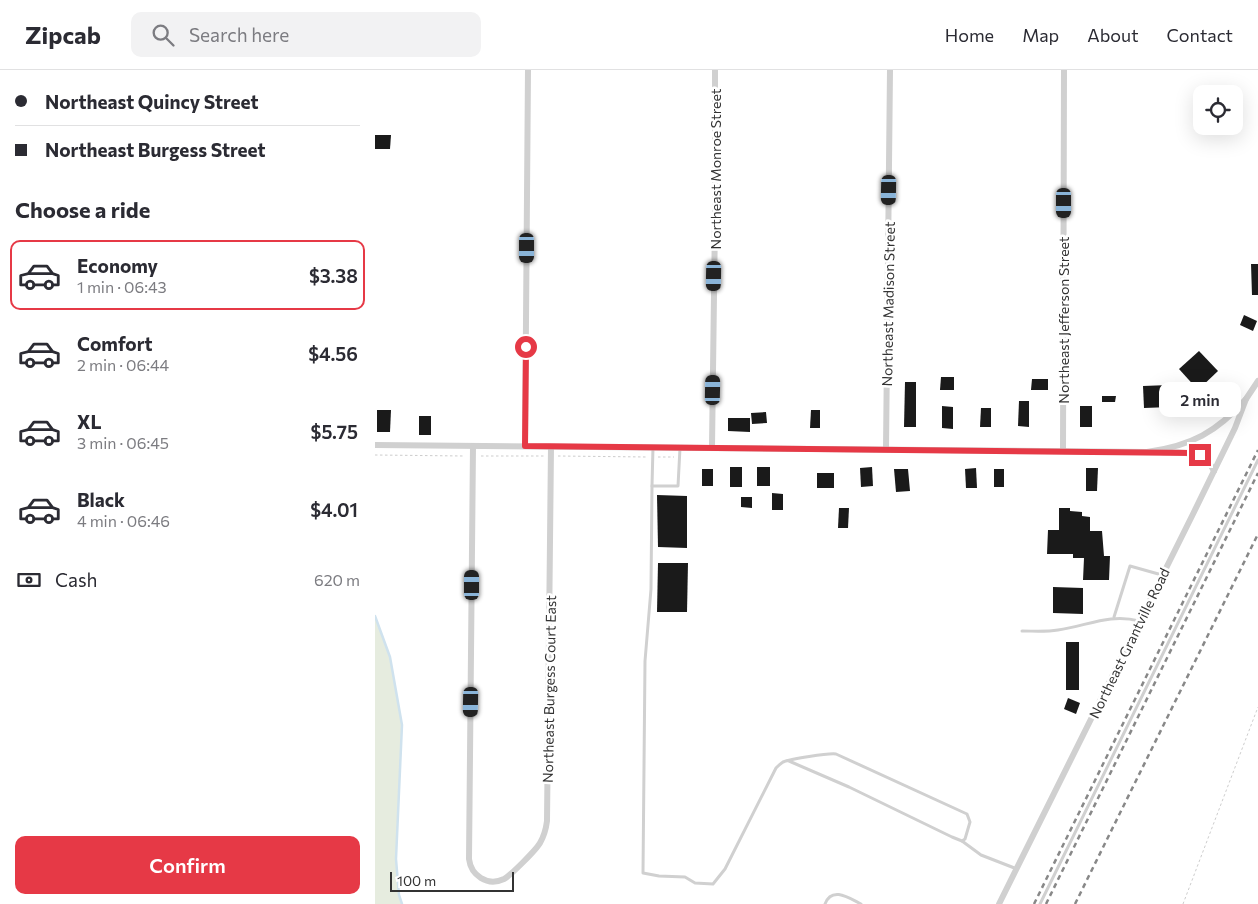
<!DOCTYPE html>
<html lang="en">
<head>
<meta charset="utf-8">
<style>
	:root { --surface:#fff; --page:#f2f2f3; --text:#2b2b33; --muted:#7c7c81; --line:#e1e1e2; --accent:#e63946 }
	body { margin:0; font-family:Commissioner,sans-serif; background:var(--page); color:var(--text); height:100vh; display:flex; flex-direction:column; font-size:19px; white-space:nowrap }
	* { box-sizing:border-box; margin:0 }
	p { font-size:16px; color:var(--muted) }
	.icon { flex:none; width:28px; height:28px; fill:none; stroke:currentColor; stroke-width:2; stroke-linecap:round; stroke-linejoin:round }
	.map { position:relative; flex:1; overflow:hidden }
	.drawer { display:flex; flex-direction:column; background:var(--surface); width:375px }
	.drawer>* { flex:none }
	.hud { display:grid; align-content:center; height:110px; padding:0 15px; background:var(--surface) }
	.fabs { position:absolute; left:818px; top:15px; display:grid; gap:10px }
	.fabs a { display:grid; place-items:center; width:50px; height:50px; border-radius:10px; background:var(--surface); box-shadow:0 5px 20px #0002; font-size:25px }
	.scale { position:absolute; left:15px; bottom:12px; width:124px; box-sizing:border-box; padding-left:5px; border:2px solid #333; border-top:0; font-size:14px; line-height:18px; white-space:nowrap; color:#333; -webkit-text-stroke:4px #fff; paint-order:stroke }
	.end { position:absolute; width:22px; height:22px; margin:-11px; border:6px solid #e63946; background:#fff; box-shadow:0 0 0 2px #fff }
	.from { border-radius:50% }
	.bubble { position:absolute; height:35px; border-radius:10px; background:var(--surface); box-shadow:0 5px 20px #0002; font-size:16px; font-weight:600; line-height:35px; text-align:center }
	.car { position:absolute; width:15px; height:30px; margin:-15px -8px; border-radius:6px; box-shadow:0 0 4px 1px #0007; background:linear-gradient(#222 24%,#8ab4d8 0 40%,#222 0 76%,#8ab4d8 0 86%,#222 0) }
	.hud b { display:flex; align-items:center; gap:18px; height:48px; font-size:19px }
	.hud b+b { border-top:1px solid var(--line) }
	.hud i { width:12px; height:12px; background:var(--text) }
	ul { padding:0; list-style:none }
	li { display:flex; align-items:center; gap:15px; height:70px; margin:0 10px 8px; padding:0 5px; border:2px solid transparent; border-radius:10px }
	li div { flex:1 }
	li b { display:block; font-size:19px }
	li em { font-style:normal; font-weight:600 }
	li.current { border-color:var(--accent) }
	li>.icon { width:45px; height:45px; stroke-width:1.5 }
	h2 { padding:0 15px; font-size:22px; line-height:60px }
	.pay { display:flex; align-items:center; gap:12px; height:55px; padding:0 15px; font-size:19px }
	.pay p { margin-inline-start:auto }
	.action { display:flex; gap:10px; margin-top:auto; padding:10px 15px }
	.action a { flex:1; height:58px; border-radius:10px; background:var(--accent); color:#fff; font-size:20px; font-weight:600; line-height:58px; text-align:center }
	header { display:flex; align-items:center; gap:30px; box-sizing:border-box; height:70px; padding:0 25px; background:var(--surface); border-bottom:1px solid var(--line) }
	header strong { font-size:24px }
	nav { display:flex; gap:28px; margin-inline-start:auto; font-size:18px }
	.search { width:350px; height:45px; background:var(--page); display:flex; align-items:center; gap:12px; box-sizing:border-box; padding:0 18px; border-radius:10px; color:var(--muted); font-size:19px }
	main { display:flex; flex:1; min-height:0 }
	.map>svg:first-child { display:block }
	.green { fill:#e6ecdf }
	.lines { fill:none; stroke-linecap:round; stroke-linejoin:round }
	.stream { stroke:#cfe2ee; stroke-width:2.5 }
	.building { fill:#1a1a1a }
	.path { stroke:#cdcdcd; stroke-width:1; stroke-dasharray:2.5 2.5; stroke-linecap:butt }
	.lane { stroke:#d0d0d0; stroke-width:3 }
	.street { stroke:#d0d0d0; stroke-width:6 }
	.rail { stroke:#888; stroke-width:2.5; stroke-dasharray:5 4; stroke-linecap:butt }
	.route { stroke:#e63946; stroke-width:6 }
	.labels { text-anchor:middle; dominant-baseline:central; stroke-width:5; stroke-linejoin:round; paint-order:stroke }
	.street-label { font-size:14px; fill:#333; stroke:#fff }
</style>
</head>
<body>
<header>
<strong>Zipcab</strong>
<div class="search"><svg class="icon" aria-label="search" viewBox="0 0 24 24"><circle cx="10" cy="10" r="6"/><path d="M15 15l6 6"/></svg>Search here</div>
<nav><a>Home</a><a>Map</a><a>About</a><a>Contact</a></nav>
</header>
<main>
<section class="drawer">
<div class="hud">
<b><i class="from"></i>Northeast Quincy Street</b>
<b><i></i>Northeast Burgess Street</b>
</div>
<h2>Choose a ride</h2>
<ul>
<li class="current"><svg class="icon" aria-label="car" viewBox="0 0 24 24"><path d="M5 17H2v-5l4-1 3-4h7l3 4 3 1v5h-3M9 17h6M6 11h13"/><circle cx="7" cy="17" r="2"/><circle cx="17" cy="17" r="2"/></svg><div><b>Economy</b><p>1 min · 06:43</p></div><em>$3.38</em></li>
<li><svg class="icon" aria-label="car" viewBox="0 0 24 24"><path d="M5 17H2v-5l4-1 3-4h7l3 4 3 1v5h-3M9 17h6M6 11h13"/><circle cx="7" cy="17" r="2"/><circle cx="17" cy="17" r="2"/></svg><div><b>Comfort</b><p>2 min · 06:44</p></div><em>$4.56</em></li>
<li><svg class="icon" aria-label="car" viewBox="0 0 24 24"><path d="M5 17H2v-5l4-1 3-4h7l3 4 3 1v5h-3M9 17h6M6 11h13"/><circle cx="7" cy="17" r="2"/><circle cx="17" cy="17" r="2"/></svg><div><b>XL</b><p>3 min · 06:45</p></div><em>$5.75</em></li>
<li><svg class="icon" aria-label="car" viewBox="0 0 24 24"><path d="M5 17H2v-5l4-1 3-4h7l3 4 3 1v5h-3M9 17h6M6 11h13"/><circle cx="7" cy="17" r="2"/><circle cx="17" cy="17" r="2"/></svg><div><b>Black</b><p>4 min · 06:46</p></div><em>$4.01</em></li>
</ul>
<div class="pay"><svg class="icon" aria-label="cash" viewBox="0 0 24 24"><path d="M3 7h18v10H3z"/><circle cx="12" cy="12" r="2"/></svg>Cash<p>620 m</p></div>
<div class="action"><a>Confirm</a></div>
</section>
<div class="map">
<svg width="883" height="834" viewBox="0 0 883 834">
	<rect width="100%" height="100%" fill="#fff"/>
	<!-- green -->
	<polygon class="green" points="0,546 15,587 27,655 21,789 24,824 27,834 0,834"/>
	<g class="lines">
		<!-- stream -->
		<polyline class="stream" points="0,546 15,587 27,655 21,789 24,825 27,834"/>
	</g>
	<!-- building -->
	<g class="building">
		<polygon points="0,65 16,65 15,79 0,79"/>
		<polygon points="876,194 883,194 883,225 877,225"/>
		<polygon points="869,245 882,251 878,261 865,255"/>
		<polygon points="824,281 843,301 823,320 804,299"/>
		<polygon points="566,307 579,307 579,320 565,320"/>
		<polygon points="657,309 673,309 673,320 656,320"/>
		<polygon points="530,312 541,312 541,357 529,357"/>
		<polygon points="794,315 795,337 769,338 768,316"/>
		<polygon points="727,326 741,326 740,332 727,332"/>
		<polygon points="644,331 654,331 654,357 643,356"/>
		<polygon points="567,336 578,337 578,359 567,358"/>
		<rect x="705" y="336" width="12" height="21"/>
		<polygon points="606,338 616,338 616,357 605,357"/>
		<polygon points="2,340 16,340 15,362 2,362"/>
		<polygon points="436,340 445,340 445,358 435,358"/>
		<polygon points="391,342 392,353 377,354 376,343"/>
		<rect x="44" y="346" width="12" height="19"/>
		<polygon points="353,348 375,348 375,362 353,361"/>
		<rect x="355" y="397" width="12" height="20"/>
		<rect x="382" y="397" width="13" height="19"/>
		<polygon points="497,397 498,416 486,417 485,398"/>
		<polygon points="601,398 602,418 591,418 590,399"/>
		<polygon points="711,398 723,398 722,421 711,421"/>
		<rect x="327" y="399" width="11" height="17"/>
		<polygon points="519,399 533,399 535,421 521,422"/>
		<rect x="619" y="399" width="10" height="18"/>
		<rect x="442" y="403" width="17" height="15"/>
		<polygon points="397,423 408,424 408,440 397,440"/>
		<polygon points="282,425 312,426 312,478 283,477"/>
		<polygon points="366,427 377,427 377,438 366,437"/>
		<polygon points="464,438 474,438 473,458 463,458"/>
		<polygon points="684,438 695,438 695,441 707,442 707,446 715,447 715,461 727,461 729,486 735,486 734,510 708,510 709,488 698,488 698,484 672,484 673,460 684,460"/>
		<polygon points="283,493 313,493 312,542 282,542"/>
		<polygon points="678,517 708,518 708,544 678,543"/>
		<rect x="691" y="572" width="13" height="48"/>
		<polygon points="693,628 705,633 701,644 689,639"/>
	</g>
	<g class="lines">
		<!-- path -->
		<g class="path">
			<polyline points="0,385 89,386"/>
			<polyline points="106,386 169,386"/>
			<polyline points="183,386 272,387"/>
			<polyline points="283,387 299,387"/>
			<polyline points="808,834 883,637"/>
		</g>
		<!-- lane -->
		<g class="lane">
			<polyline points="278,377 277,416 303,416 305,378"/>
			<path d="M277,416L276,519L270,591L268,803L284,806L310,807L320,813L338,814L350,799L401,698C403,696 405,694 408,692C415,689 453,683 461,684L592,744L595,752L590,769L587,771L577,767L474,717L414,691"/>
			<polyline points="739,547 755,496 787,505"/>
			<path d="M647,561C659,561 671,562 683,560C712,556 735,543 764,551"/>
			<polyline points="587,771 606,785 642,799"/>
			<path d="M450,834C457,816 474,828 486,834"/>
			<polyline points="665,834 883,390"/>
		</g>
		<!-- street -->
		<g class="street">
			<path d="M0,375L772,382C816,376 842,362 871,329"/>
			<path d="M98,376L94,789C96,805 112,817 129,809C135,806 161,780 165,773C169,766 171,759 172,751L176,377"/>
			<polyline points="150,376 153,0"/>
			<polyline points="337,377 340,149 340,0"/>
			<polyline points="511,379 515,0"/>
			<polyline points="688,381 689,0"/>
			<path d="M785,382C806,383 829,379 839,401"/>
			<polyline points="624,834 818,444 860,358 871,329 883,311"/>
		</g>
		<!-- rail -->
		<g class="rail">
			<polyline points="659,834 883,380"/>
			<polyline points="671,834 883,403"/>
			<polyline points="700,834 883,464"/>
		</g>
	</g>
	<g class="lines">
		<!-- route -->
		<polyline class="route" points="151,277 150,376 819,383 825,385"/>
	</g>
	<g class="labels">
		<!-- street labels -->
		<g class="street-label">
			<text transform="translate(340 99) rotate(-90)">Northeast Monroe Street</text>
			<text transform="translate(513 234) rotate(-89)">Northeast Madison Street</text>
			<text transform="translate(688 250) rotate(-90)">Northeast Jefferson Street</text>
			<text transform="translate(754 573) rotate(-64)">Northeast Grantville Road</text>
			<text transform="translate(174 619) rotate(-89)">Northeast Burgess Court East</text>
		</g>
	</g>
</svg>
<div class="fabs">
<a><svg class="icon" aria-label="locate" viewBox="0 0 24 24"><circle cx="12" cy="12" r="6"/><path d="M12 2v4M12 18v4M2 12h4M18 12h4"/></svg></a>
</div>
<div class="scale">100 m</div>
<i class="end from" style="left:151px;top:277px"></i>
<i class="end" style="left:825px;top:385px"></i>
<div class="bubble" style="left:784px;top:312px;width:82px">2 min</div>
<i class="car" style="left:514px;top:120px;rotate:181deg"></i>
<i class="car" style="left:689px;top:133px;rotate:180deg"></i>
<i class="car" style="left:152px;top:178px;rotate:180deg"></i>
<i class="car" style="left:339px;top:206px;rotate:181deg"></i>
<i class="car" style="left:338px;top:320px;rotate:1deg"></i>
<i class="car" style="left:97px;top:515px;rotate:0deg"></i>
<i class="car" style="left:96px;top:632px;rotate:181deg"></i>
</div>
</main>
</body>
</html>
